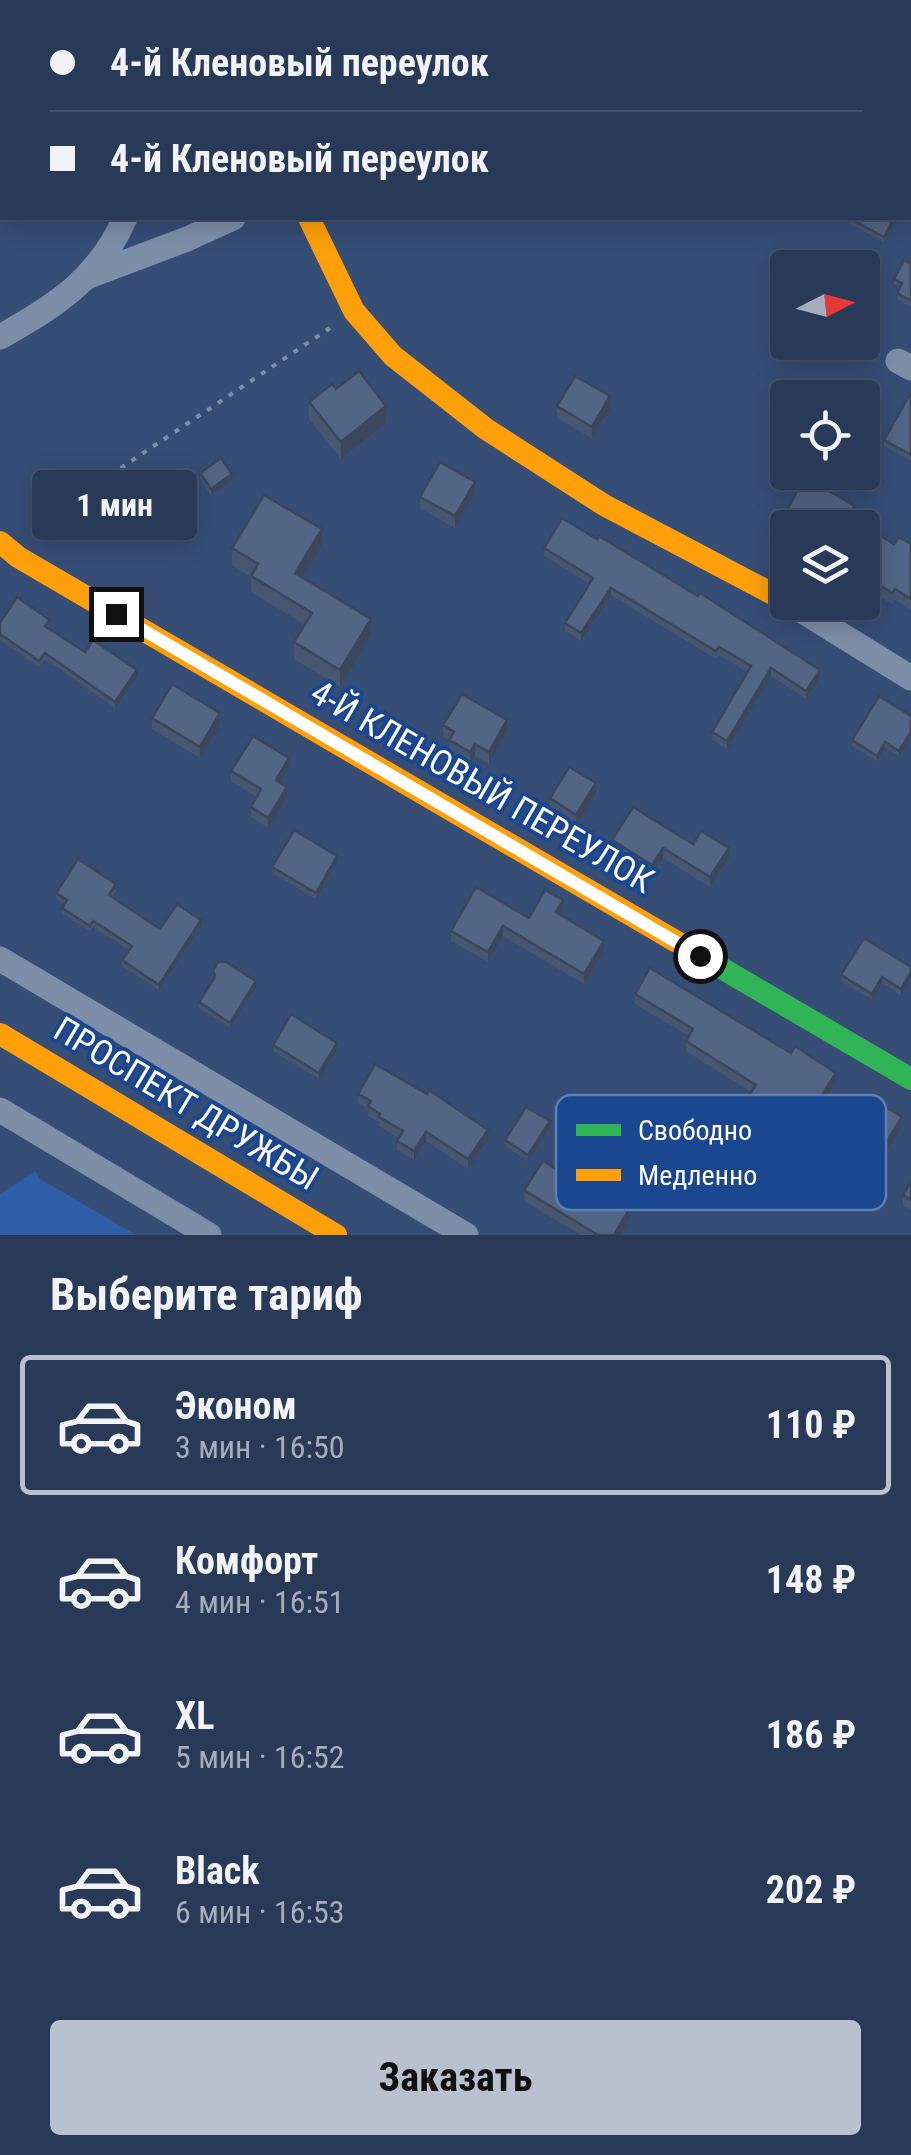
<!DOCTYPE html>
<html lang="ru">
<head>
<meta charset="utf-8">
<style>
	:root { --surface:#283a58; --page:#344561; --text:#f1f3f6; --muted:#a5adba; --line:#44546e; --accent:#b9c1cf }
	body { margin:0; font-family:"Roboto Condensed",sans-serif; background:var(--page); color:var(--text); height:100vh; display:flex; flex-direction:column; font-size:38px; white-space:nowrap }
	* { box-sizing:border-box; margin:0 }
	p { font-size:32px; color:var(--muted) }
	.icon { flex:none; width:55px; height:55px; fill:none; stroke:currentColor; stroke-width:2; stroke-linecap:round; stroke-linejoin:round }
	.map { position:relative; height:1235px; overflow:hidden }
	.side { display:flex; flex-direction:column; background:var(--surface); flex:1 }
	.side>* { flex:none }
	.hud { position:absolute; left:0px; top:0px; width:912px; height:220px; box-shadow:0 5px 25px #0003,0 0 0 2px var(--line); display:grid; align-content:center; height:220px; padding:0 50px; background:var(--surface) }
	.needle { width:65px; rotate:84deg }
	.controls { position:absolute; left:770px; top:250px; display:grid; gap:20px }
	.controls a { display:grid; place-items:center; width:110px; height:110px; border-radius:10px; background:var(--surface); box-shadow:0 5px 25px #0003,0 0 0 2px var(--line); font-size:50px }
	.end { position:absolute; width:45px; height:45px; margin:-22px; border:12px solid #fff; background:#111; box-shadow:0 0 0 5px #111 }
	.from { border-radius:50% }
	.bubble { position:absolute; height:70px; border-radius:10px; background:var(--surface); box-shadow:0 5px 25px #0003,0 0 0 2px var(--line); font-size:32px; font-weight:700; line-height:70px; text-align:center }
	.hud b { display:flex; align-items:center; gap:35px; height:95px; font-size:38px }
	.hud b+b { border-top:2px solid var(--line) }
	.hud i { width:25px; height:25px; background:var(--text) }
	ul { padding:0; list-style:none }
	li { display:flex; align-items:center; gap:30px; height:140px; margin:0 20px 15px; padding:0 30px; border:5px solid transparent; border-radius:10px }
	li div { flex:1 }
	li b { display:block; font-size:38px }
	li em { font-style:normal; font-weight:700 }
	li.active { border-color:var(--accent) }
	li>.icon { width:90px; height:90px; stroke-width:1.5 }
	h2 { padding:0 50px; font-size:45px; line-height:120px }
	.primary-button { display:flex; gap:20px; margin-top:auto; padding:20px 50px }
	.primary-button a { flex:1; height:115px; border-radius:10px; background:var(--accent); color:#111; font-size:40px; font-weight:700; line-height:115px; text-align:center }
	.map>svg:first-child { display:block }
	.green { fill:#2f5da6 }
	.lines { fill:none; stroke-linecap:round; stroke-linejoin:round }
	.path { stroke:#7d8ea8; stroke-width:4; stroke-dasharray:5 8; stroke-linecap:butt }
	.street { stroke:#7d8ea8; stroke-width:25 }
	.fast { stroke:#30b455; stroke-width:22 }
	.slow { stroke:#ff9f0a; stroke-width:22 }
	.wall { fill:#475772 }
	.shaded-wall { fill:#3a475d }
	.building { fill:#536585; stroke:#3a475d; stroke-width:2.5 }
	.route { stroke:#fff; stroke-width:12 }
	.labels { text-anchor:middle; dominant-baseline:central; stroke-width:8; stroke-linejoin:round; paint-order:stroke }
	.street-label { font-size:35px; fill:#fff; stroke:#1b4790 }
	.key { fill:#1b4790; stroke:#5f7eb1; stroke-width:2.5 }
	.key-label { font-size:28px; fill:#fff }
</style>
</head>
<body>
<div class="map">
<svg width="911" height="1235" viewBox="0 0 911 1235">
	<rect width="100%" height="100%" fill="#364d75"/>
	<!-- green -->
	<polygon class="green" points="35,1171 39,1178 136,1235 0,1235 0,1194"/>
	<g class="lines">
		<!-- path -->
		<g class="path">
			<polyline points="494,2 497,0"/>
			<polyline points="42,536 112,474 330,328"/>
		</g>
		<!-- street -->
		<g class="street">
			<polyline points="85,0 87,2"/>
			<polyline points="89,276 187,239 233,218"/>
			<path d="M0,337C57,305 98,279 125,218"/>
			<polyline points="898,361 911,368"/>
			<polyline points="788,602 911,678"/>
			<polyline points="0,959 466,1235"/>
			<polyline points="0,1110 209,1235"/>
		</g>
		<!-- fast -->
		<polyline class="fast" points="713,963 911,1079"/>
		<!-- slow -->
		<g class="slow">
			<polyline points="309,218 354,311 393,356 486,429 604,505 788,602"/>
			<polyline points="0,542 18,557 713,963"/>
			<polyline points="0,1034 336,1235"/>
		</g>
	</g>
	<!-- wall -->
	<g class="wall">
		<polygon points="848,218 897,218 884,242 848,223"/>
		<polygon points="911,263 911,307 897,299 897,293 900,288 894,284 894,279"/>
		<polygon points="336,389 386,423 341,459 309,419 309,402"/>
		<polygon points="911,395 911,461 884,446 884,440"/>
		<polygon points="557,406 610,408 592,438 557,418"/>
		<polygon points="200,473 232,480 211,495 200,479"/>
		<polygon points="475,493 455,528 420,508 420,497"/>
		<polygon points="855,517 854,519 894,544 911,544 911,610 895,600 892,604 872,592 873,579 862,573 862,528 788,528 788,534 782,530 782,519"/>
		<polygon points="322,546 303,577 371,636 340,687 294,659 294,642 305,625 251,592 251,577 232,565 232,548"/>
		<polygon points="544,548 820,678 806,699 771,676 727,749 712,740 712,732 747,672 719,655 716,659 611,595 581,641 565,631 565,623 590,584 544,556"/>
		<polygon points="0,623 50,625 48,627 85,652 137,676 115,708 45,659 39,667 0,640"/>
		<polygon points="911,716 899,756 885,748 877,761 852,746 852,740"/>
		<polygon points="152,718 220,725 200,758 152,729"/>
		<polygon points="443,725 507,732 489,764 475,756 470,764 449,751 449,740 443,737"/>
		<polygon points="289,768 280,783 287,797 268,828 251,817 251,807 257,797 231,781 231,771"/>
		<polygon points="596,794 576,826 550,810 550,798"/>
		<polygon points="612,840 693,844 729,858 710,887 663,858 652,875 612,850"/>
		<polygon points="337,862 316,899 272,873 272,867"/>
		<polygon points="116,890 112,897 160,929 201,926 159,990 122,966 122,960 129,950 93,927 90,931 62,914 62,908 64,904 56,899 56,893"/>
		<polygon points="563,911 560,915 604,951 584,984 503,936 488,962 451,941 451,931"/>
		<polygon points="911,967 901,995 882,983 872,1000 841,981 841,975"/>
		<polygon points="213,970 256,987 230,1028 199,1008 199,1002 214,978"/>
		<polygon points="635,994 836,1083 810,1124 786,1109 774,1127 746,1108 746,1099 751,1092 686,1051 686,1041 689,1036 635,1004"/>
		<polygon points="273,1045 337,1049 319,1079 273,1051"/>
		<polygon points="358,1094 488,1140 468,1169 426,1141 414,1160 397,1150 397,1141 399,1138 379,1126 379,1122 368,1116 368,1109 358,1103"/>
		<polygon points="550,1127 528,1161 505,1146 505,1140"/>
		<polygon points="902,1127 880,1162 866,1153 853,1174 835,1163 835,1153"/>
		<polygon points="601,1156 586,1181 630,1219 621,1235 581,1235 524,1201 524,1190"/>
		<polygon points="911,1182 911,1210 903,1205 903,1195"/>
	</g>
	<!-- shaded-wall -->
	<g class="shaded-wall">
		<polygon points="894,218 897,218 884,242 884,237"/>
		<polygon points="610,396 610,408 592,438 592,427"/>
		<polygon points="386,406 386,423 341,459 341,442"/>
		<polygon points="232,474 232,480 211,495 211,489"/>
		<polygon points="475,482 475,493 455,528 455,516"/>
		<polygon points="322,529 322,546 295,590 295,573"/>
		<polygon points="611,588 611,595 581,641 581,633"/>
		<polygon points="371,619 371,636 340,687 340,670"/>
		<polygon points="771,668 771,676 727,749 727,741"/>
		<polygon points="137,670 137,676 115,708 115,702"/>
		<polygon points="820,670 820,678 806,699 806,691"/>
		<polygon points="220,713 220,725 200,758 200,747"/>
		<polygon points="507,720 507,732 489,764 489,752"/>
		<polygon points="911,732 911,738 899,756 899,751"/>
		<polygon points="885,742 885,748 877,761 877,756"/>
		<polygon points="475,744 475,756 470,764 470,752"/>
		<polygon points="289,758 289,768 276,790 276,780"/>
		<polygon points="596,783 596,794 576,826 576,815"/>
		<polygon points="287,787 287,797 268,828 268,818"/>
		<polygon points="663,848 663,858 652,875 652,865"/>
		<polygon points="729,848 729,858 710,887 710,877"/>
		<polygon points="337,856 337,862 316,899 316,893"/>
		<polygon points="563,900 563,911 556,923 556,912"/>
		<polygon points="201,920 201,926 159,990 159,985"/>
		<polygon points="503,926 503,936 488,962 488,952"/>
		<polygon points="604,941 604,951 584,984 584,974"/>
		<polygon points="911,972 911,978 901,995 901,989"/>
		<polygon points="882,977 882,983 872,1000 872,994"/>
		<polygon points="256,981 256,987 230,1028 230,1023"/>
		<polygon points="337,1043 337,1049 319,1079 319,1073"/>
		<polygon points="836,1073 836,1083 810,1124 810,1114"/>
		<polygon points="786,1099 786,1109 774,1127 774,1117"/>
		<polygon points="902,1117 902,1127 880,1162 880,1152"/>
		<polygon points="550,1121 550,1127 528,1161 528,1155"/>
		<polygon points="488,1130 488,1140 468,1169 468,1159"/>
		<polygon points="426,1132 426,1141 414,1160 414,1151"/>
		<polygon points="866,1143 866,1153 853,1174 853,1165"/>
		<polygon points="601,1145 601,1156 581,1189 581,1178"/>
		<polygon points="630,1208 630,1219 621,1235 614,1235"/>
	</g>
	<!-- building -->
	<g class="building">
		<polygon points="0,0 18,0 19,2 2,2 2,19 0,20"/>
		<polygon points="2,133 2,190 0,192 0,135"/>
		<polygon points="849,218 894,218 884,237"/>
		<polygon points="904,260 911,263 911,301 897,293 902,283 894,279"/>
		<polygon points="359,371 386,406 341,442 309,402 332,384 336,389"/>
		<polygon points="575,376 610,396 592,427 557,406"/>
		<polygon points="910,394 911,395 911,455 884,440"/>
		<polygon points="221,458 232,474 211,489 200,473"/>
		<polygon points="440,462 475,482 455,516 420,497"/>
		<polygon points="805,477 855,506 849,516 894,544 899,537 911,544 911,599 895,589 892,593 872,580 878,571 862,561 862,528 797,528 782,519"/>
		<polygon points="264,495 322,529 295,573 371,619 340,670 294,642 312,613 251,576 258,564 232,548"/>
		<polygon points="562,518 597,539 599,536 698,596 700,593 820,670 806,691 771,668 727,741 712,732 751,666 719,647 716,651 611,588 581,633 565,623 593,578 544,548"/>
		<polygon points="17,597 50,620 45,626 85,652 93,640 137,670 115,702 45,653 39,661 0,634 0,623"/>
		<polygon points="172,684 220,713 200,747 152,718"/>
		<polygon points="462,694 507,720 489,752 475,744 470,752 449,740 454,732 443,725"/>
		<polygon points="879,696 911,716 911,732 899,751 885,742 877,756 852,740"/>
		<polygon points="253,736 289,758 276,780 287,787 268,818 251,807 261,789 231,771"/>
		<polygon points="569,767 596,783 576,815 550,798"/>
		<polygon points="633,807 693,844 701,831 729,848 710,877 663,848 652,865 612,840"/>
		<polygon points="294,830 337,856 316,893 272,867"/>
		<polygon points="78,859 116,884 109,895 160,929 177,904 201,920 159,985 122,960 132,946 93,921 90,926 62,908 67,900 56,893"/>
		<polygon points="476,887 529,918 545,890 563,900 556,912 604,941 584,974 503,926 488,952 451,931"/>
		<polygon points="864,938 911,967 911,972 901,989 882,977 872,994 841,975"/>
		<polygon points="218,962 226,962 256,981 230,1023 199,1002 215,977 213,970"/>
		<polygon points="650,968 791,1053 795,1046 836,1073 810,1114 786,1099 774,1117 746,1099 756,1085 686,1041 693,1029 635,994"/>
		<polygon points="291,1014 337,1043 319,1073 273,1045"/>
		<polygon points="375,1064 427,1094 429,1090 488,1130 468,1159 426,1132 414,1151 397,1141 403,1131 379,1117 380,1114 368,1106 371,1101 358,1094"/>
		<polygon points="870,1097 902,1117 880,1152 866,1143 853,1165 835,1153"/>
		<polygon points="526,1107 550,1121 528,1155 505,1140"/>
		<polygon points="587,1137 601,1145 581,1178 630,1208 614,1235 598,1235 524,1190 543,1161 564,1174"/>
		<polygon points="911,1182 911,1200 903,1195"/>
	</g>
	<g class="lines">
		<!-- route -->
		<polyline class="route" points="116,614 700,956"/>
	</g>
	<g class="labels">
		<!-- street labels -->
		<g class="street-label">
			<text transform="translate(482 787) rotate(30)">4-Й КЛЕНОВЫЙ ПЕРЕУЛОК</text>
			<text transform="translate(186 1104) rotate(31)">ПРОСПЕКТ ДРУЖБЫ</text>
		</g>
	</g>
	<!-- legend -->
	<rect x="556" y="1095" width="330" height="115" rx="15" class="key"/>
	<rect x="576" y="1124" width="45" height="12" fill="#30b455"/>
	<rect x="576" y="1169" width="45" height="12" fill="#ff9f0a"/>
	<g class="key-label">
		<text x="638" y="1140">Свободно</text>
		<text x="638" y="1185">Медленно</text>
	</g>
</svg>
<div class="controls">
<a><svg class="needle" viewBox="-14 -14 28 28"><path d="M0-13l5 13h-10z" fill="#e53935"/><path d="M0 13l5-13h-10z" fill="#a5adba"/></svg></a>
<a><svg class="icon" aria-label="locate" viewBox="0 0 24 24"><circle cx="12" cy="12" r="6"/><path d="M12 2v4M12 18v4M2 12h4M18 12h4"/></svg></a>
<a><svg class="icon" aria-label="layers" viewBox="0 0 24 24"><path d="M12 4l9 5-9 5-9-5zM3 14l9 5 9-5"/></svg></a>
</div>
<i class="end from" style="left:700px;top:956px"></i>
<i class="end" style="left:116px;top:614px"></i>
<div class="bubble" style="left:32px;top:470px;width:165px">1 мин</div>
<div class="hud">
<b><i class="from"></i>4-й Кленовый переулок</b>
<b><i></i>4-й Кленовый переулок</b>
</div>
</div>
<section class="side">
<h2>Выберите тариф</h2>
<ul>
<li class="active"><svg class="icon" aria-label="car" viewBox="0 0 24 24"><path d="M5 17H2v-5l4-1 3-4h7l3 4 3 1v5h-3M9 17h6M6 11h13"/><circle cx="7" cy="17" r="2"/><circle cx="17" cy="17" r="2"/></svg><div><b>Эконом</b><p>3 мин · 16:50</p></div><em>110 ₽</em></li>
<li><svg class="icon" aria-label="car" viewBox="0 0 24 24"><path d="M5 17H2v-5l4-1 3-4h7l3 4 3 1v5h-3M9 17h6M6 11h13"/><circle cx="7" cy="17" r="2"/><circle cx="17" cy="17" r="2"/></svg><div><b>Комфорт</b><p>4 мин · 16:51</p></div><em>148 ₽</em></li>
<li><svg class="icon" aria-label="car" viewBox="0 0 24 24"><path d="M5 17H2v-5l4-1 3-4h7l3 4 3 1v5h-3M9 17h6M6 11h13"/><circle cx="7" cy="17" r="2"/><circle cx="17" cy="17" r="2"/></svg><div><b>XL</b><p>5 мин · 16:52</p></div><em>186 ₽</em></li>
<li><svg class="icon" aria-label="car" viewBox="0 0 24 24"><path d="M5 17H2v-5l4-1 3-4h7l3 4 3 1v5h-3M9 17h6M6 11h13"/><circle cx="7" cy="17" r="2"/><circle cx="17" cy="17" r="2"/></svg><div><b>Black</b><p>6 мин · 16:53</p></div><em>202 ₽</em></li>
</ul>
<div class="primary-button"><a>Заказать</a></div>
</section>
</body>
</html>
